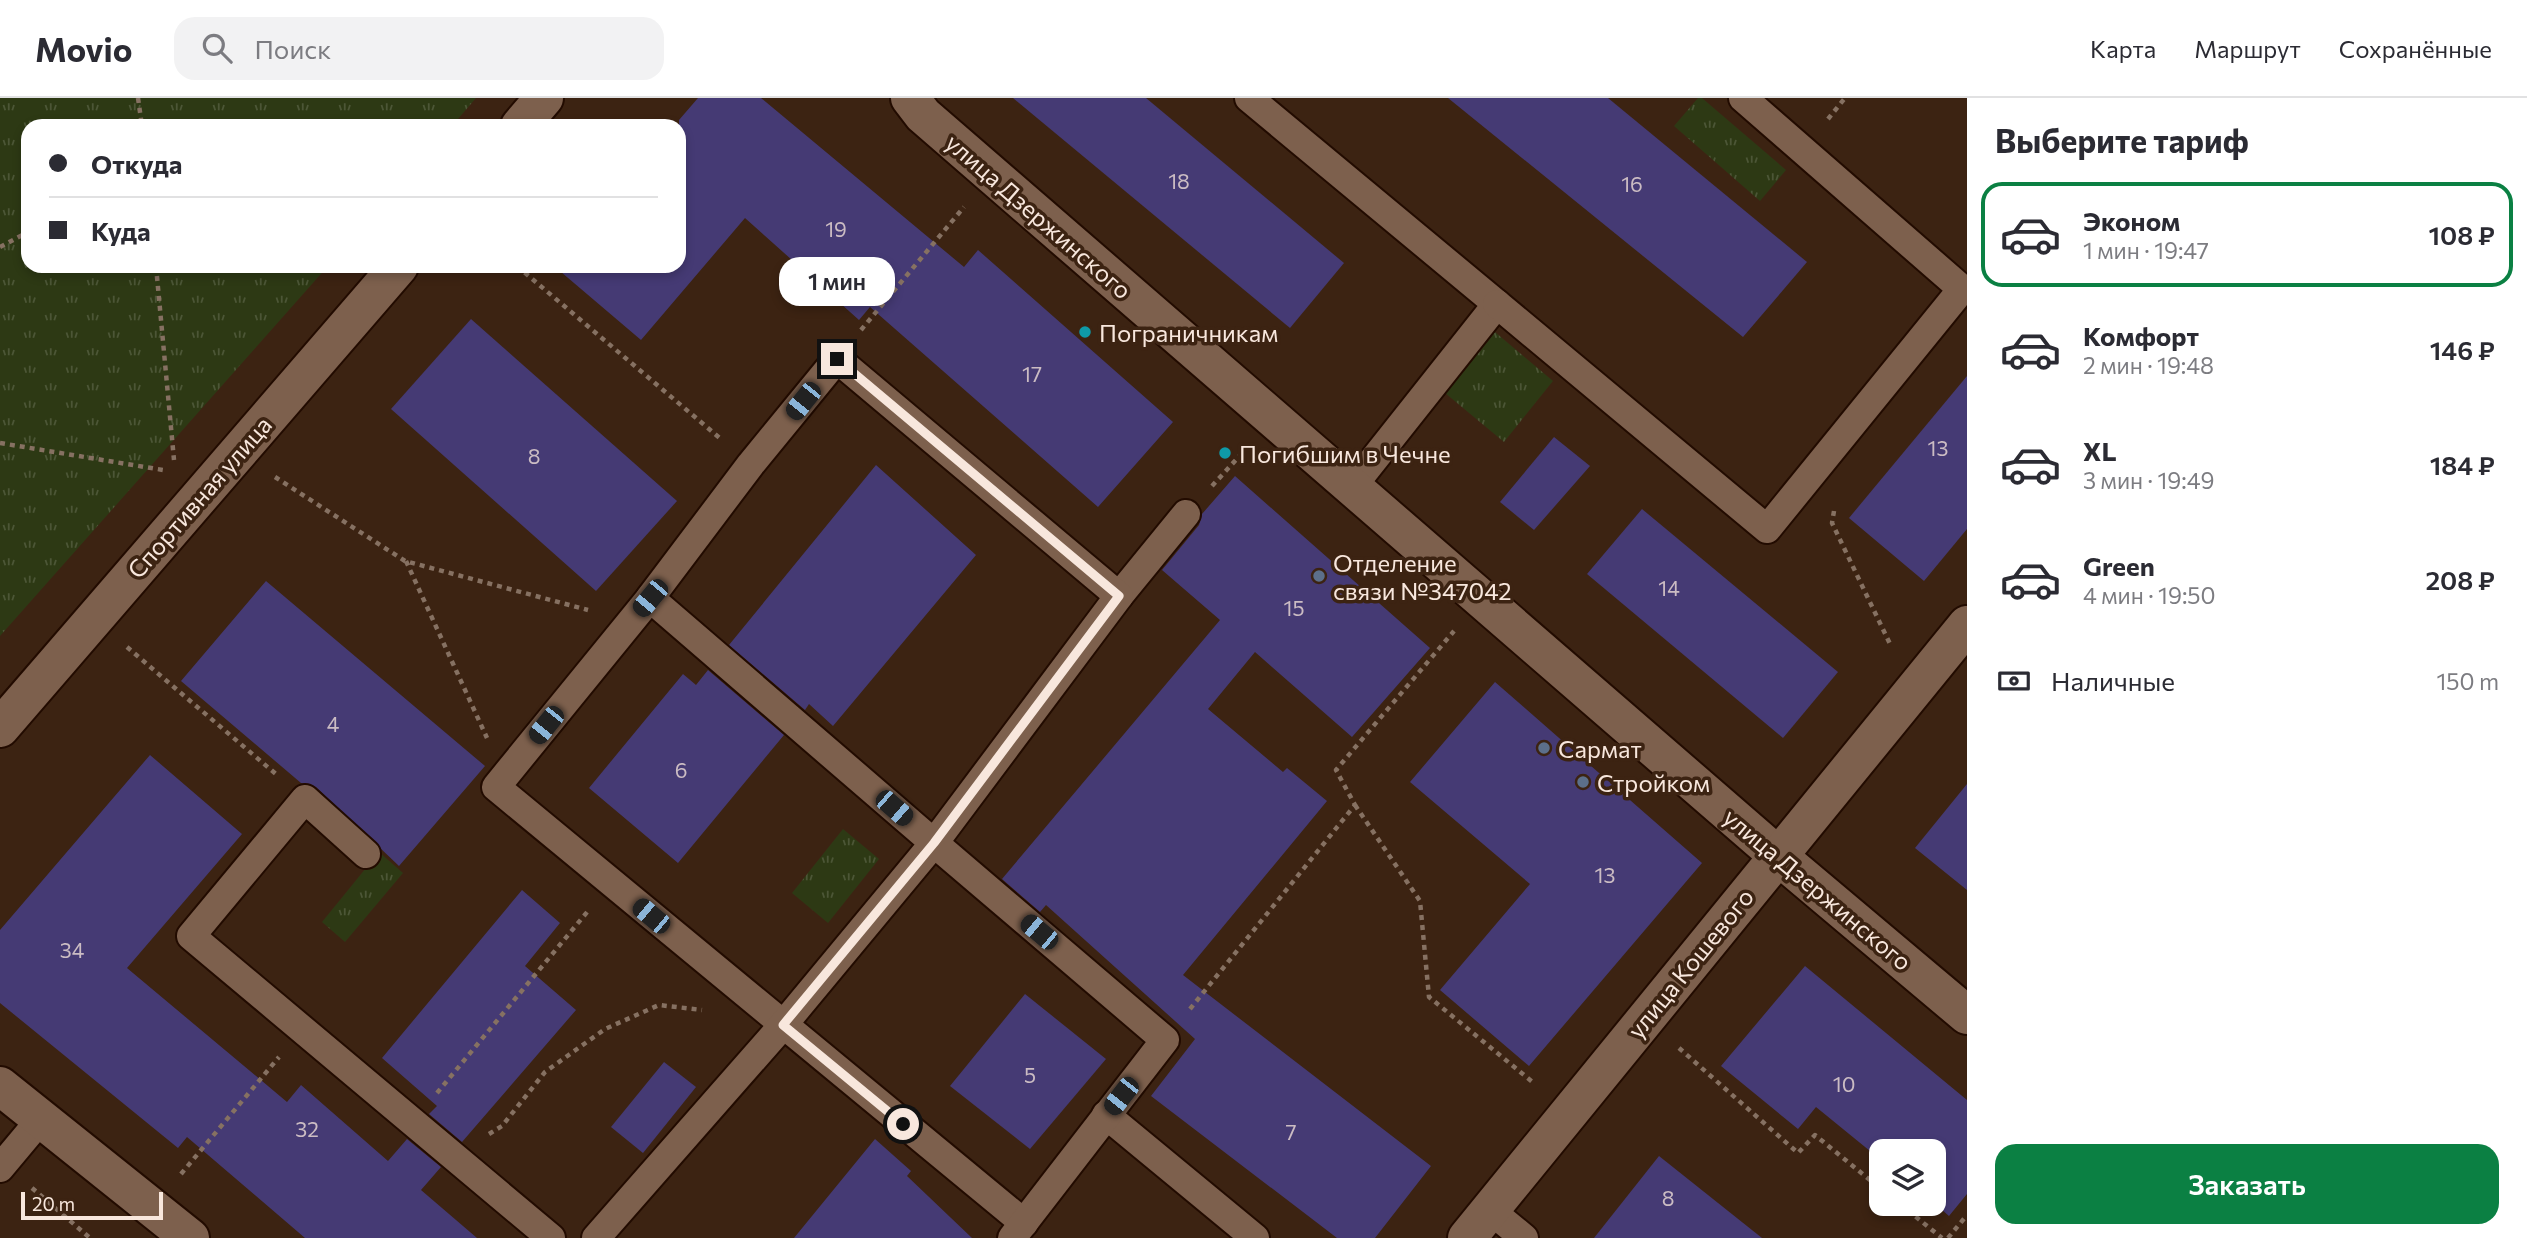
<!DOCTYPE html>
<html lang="ru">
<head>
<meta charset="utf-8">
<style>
	:root { --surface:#fff; --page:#f2f2f3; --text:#2b2b33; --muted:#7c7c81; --line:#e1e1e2; --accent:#0b8043 }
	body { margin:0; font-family:Commissioner,sans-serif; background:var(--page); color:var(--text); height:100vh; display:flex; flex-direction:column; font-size:26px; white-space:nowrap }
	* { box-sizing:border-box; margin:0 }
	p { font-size:23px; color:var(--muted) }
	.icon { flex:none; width:38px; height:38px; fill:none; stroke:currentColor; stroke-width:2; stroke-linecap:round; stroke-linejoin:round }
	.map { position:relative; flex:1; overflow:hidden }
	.sheet { display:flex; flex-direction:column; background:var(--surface); width:560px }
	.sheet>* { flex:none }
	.banner { position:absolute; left:21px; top:21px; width:665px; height:154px; border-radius:21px; box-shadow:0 4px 10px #0003; display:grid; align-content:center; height:154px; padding:0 28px; background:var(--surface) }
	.fabs { position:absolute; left:1869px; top:1041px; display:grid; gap:14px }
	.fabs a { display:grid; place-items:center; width:77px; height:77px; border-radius:14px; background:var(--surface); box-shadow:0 4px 10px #0003; font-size:35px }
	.scale { position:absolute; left:21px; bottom:18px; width:142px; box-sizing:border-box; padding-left:7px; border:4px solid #f8e7dd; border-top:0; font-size:19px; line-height:24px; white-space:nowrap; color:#f8e7dd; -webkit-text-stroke:5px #3c2312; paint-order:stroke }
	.end { position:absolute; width:32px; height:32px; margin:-16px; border:9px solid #f8e7dd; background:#111; box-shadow:0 0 0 4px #111 }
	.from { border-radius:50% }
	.bubble { position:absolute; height:49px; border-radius:21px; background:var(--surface); box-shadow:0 4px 10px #0003; font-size:23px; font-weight:600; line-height:49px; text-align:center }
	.car { position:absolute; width:21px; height:42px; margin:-21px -10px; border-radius:9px; box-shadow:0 0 5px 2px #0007; background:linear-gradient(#222 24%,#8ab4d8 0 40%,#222 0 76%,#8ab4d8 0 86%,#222 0) }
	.banner b { display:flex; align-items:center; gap:24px; height:66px; font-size:26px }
	.banner b+b { border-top:2px solid var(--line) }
	.banner i { width:18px; height:18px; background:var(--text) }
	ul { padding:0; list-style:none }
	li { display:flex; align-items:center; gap:21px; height:105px; margin:0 14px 10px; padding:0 14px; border:4px solid transparent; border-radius:21px }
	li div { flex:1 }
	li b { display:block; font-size:26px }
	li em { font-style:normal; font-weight:600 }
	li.current { border-color:var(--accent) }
	li>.icon { width:63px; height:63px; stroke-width:1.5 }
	h2 { padding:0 28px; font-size:32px; line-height:84px }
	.pay { display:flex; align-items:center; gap:18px; height:77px; padding:0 28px; font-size:26px }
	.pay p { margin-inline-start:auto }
	.action { display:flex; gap:14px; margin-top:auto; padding:14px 28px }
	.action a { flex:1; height:80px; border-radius:21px; background:var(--accent); color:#fff; font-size:28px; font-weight:600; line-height:80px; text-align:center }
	header { display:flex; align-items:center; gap:42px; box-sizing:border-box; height:98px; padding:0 35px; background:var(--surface); border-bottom:2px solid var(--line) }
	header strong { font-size:33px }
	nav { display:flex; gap:38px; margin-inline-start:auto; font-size:24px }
	.search { width:490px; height:63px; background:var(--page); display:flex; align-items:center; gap:18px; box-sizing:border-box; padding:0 24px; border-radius:21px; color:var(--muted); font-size:26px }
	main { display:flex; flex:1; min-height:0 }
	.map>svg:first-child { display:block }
	.park { fill:url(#park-tufts) }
	.building { fill:#453a74 }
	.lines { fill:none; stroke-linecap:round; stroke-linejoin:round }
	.lane-casing { stroke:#220b00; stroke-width:32 }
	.street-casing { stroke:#220b00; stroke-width:42 }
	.secondary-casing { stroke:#220b00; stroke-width:42 }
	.path { stroke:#867162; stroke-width:4.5; stroke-dasharray:5 5; stroke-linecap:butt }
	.lane { stroke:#7d604d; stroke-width:28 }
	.street { stroke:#7d604d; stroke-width:38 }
	.secondary { stroke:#7d604d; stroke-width:38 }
	.route { stroke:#f8e7dd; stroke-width:9 }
	.culture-dot { fill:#0f9aa8; stroke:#3c2312; stroke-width:2.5 }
	.service-dot { fill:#5c6f8a; stroke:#3c2312; stroke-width:2.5 }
	.labels { text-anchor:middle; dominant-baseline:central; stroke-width:7; stroke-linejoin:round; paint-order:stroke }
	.number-label { font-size:21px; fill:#cbbcc3 }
	.street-label { font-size:24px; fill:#f8e7dd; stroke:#3c2312 }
	.poi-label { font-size:24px; fill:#f8e7dd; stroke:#3c2312; text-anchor:start }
</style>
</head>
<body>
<header>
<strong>Movio</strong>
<div class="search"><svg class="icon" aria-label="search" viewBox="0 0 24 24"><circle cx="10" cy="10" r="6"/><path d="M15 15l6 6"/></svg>Поиск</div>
<nav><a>Карта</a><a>Маршрут</a><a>Сохранённые</a></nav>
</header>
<main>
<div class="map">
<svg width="1967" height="1140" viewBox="0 0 1967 1140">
	<defs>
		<pattern id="park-tufts" width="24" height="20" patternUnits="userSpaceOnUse" patternTransform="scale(1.75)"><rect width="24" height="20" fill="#2d3914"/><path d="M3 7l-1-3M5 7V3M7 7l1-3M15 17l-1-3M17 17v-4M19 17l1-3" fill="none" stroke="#4c5636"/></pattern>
	</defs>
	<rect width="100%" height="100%" fill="#3c2312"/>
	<!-- park -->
	<g class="park">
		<polygon points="0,0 476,0 452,28 28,28 28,168 328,168 0,538"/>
		<polygon points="1698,0 1702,0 1786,72 1760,103 1674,28"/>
		<polygon points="1495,234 1553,283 1504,344 1445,295"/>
		<polygon points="843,731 879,761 828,825 792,795"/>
		<polygon points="379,754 403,775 345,844 322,824"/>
	</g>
	<!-- building -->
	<g class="building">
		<polygon points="698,0 761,0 964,169 978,152 1173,324 1098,409 870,209 859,222 745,120 641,242 554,168 679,168 679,22"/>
		<polygon points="1013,0 1146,0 1344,165 1290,230"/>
		<polygon points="1448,0 1608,0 1807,164 1743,239"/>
		<polygon points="471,221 677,403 596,493 391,311"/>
		<polygon points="1967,278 1967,431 1924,483 1849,420"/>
		<polygon points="1554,339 1590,368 1534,432 1500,404"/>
		<polygon points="876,367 976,457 833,628 809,606 805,612 729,547"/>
		<polygon points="1235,378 1430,550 1352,639 1255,554 1208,611 1283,674 1287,670 1327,703 1183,877 1431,1068 1375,1140 1337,1140 1151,998 1195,941 1046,807 1040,814 1002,781 1220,522 1162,472 1199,427 1202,416"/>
		<polygon points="1642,411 1838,574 1783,640 1587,476"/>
		<polygon points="266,483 485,668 399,768 316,689 301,685 181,583"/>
		<polygon points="708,572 784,637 678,765 589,690 683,576 696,587"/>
		<polygon points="1495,584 1702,765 1529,968 1440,892 1530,786 1410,684"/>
		<polygon points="150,657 242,736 127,870 287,1004 301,987 388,1063 407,1041 441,1069 421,1092 477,1140 305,1140 187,1039 178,1050 0,905 0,832"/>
		<polygon points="1967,686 1967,792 1915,750"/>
		<polygon points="522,792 560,825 525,868 576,912 462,1044 429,1016 437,1008 382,960"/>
		<polygon points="1805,868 1967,1002 1967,1096 1949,1118 1934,1105 1934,1054 1881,1054 1881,1062 1816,1009 1798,1031 1721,968"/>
		<polygon points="1025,896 1106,961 1030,1051 950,988"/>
		<polygon points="664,964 696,989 643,1055 611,1029"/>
		<polygon points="875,1041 911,1073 907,1078 972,1140 794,1140"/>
		<polygon points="1659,1058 1762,1140 1594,1140"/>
	</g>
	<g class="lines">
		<!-- lane casing -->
		<g class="lane-casing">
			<g id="lane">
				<polyline points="1249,0 1497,206 1352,389"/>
				<polyline points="1497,206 1767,431 1962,191 1743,0"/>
				<polyline points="1119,498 1186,416"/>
				<polyline points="650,500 496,689 1024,1125"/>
				<polyline points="366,756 305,701 191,838 551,1140"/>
				<polyline points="1106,1017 1255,1140"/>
				<polyline points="0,1070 41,1021"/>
				<polyline points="1490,1112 1524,1140"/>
				<polyline points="596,1140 783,927 934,745 650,500 751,366 837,261 1119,498 934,745 1165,942 1012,1140"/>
			</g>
		</g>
		<!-- street casing -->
		<g class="street-casing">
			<g id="street">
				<polyline points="910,0 923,17 1777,757 1967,917"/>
				<polyline points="520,28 544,0"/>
				<polyline points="0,630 399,168"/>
				<polyline points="1467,1140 1967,527"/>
			</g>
		</g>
		<!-- secondary casing -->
		<g class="secondary-casing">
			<polyline id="secondary" points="0,988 190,1140"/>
		</g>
		<!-- path -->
		<g class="path">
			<polyline points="138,0 142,28"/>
			<polyline points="1828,21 1845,0"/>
			<polyline points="0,149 28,134"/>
			<polyline points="156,168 174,362"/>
			<polyline points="517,168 722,342"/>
			<polyline points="861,232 964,109"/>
			<polyline points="0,345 163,372"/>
			<polyline points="275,379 405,463 588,512"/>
			<polyline points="1212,388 1244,353"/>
			<polyline points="1834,413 1832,425 1891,548"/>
			<polyline points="406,463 487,640"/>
			<polyline points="127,549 277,677"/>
			<polyline points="1355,707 1420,803 1429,899 1535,986"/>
			<polyline points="1190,911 1355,707 1336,672 1454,533"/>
			<polyline points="1679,950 1798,1055 1815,1037 1881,1091"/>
			<polyline points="437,995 588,813"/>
			<polyline points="489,1036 502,1028 545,974 605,931 659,907 702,912"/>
			<polyline points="181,1076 279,959"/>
			<polyline points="32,1090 90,1140"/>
			<polyline points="1900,1106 1942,1140"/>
			<polyline points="1948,1140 1967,1117"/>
		</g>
		<!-- lane -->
		<use href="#lane" class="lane"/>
		<!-- street -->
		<use href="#street" class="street"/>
		<!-- secondary -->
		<use href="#secondary" class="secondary"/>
	</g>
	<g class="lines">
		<!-- route -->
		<polyline class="route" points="837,261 1119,498 934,745 783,927 903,1026"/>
	</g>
	<!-- markers -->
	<g class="culture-dot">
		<circle cx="1085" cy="234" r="7"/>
		<circle cx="1225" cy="355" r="7"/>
	</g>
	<g class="service-dot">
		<circle cx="1319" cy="478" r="7"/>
		<circle cx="1544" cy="650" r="7"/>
		<circle cx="1583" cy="684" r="7"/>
	</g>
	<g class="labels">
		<!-- number labels -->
		<g class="number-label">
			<text x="1179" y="82">18</text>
			<text x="1632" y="85">16</text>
			<text x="836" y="130">19</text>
			<text x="1032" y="275">17</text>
			<text x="1938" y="349">13</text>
			<text x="534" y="357">8</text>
			<text x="1669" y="489">14</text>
			<text x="1294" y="509">15</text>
			<text x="333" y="625">4</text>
			<text x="681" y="671">6</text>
			<text x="1605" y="776">13</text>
			<text x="72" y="851">34</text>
			<text x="1030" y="976">5</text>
			<text x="1844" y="985">10</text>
			<text x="307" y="1030">32</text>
			<text x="1291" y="1033">7</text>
			<text x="1668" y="1099">8</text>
		</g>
		<!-- street labels -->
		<g class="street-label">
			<text transform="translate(1039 118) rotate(41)">улица Дзержинского</text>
			<text transform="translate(199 399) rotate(-49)">Спортивная улица</text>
			<text transform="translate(1818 791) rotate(40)">улица Дзержинского</text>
			<text transform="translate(1690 865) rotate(-51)">улица Кошевого</text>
		</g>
		<!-- poi labels -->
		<g class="poi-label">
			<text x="1099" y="234">Пограничникам</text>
			<text x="1239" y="355">Погибшим в Чечне</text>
			<text x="1333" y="464">Отделение<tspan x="1333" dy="28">связи №347042</tspan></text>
			<text x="1558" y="650">Сармат</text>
			<text x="1597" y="684">Стройком</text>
		</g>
	</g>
</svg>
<div class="fabs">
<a><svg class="icon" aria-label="layers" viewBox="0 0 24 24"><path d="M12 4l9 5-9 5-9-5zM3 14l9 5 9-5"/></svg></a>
</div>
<div class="scale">20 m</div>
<i class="end from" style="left:903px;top:1026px"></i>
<i class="end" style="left:837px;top:261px"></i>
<div class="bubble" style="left:779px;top:159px;width:116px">1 мин</div>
<i class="car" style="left:803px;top:303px;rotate:219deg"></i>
<i class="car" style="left:650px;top:500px;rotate:220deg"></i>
<i class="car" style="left:546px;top:627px;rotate:219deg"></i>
<i class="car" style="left:894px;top:710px;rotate:131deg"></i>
<i class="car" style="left:651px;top:818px;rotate:310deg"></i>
<i class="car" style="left:1039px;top:834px;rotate:310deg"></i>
<i class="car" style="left:1121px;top:998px;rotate:218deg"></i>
<div class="banner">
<b><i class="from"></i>Откуда</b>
<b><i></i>Куда</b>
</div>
</div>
<section class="sheet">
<h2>Выберите тариф</h2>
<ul>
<li class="current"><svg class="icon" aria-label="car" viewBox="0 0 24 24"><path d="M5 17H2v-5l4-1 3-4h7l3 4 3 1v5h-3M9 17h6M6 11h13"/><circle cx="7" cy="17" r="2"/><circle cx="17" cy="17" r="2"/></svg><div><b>Эконом</b><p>1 мин · 19:47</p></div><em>108 ₽</em></li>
<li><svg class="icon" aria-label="car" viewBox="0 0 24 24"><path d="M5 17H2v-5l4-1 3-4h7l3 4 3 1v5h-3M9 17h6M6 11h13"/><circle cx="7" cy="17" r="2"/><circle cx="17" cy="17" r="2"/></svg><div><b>Комфорт</b><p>2 мин · 19:48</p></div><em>146 ₽</em></li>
<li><svg class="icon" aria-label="car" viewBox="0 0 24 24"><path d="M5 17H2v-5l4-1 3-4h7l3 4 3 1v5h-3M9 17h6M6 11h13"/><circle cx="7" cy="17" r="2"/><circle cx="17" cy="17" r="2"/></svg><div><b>XL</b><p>3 мин · 19:49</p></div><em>184 ₽</em></li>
<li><svg class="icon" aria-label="car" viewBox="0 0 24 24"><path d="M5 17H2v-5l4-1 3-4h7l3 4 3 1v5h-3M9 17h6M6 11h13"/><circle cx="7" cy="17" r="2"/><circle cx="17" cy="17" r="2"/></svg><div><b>Green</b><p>4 мин · 19:50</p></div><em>208 ₽</em></li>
</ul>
<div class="pay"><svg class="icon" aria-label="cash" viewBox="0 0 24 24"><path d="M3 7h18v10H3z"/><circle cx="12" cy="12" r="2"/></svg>Наличные<p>150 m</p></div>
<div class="action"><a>Заказать</a></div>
</section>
</main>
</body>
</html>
